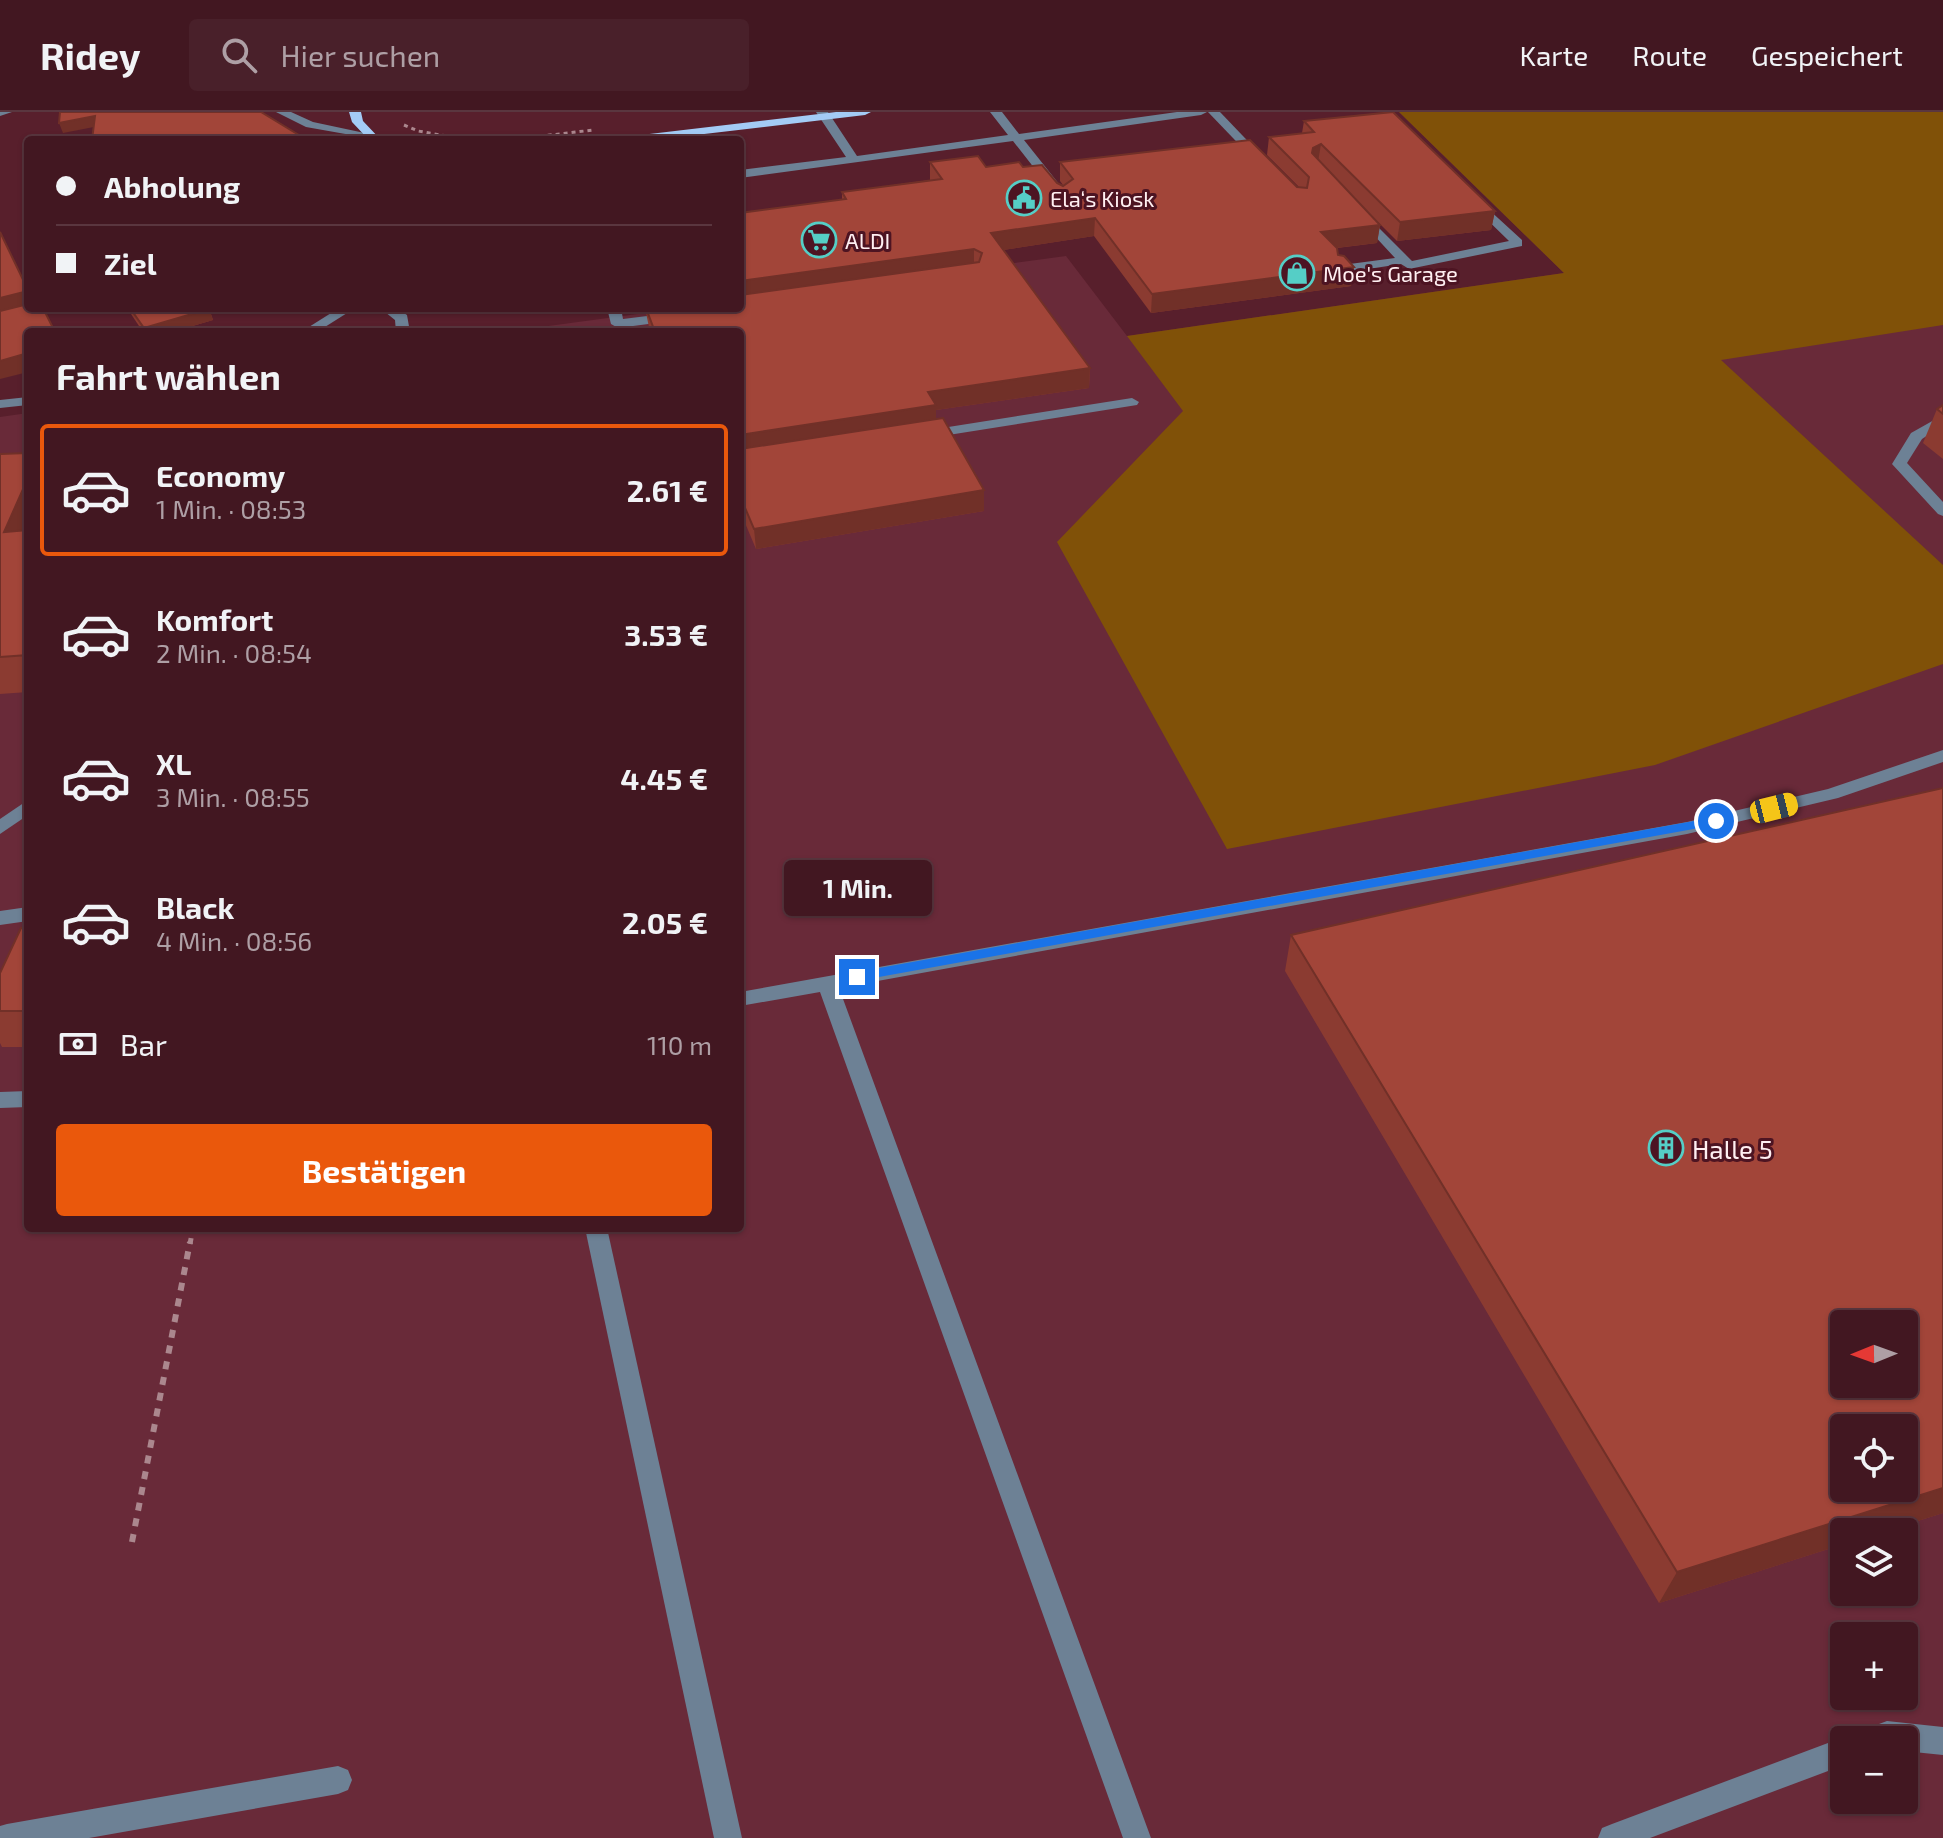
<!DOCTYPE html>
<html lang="de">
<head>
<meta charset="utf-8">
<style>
	:root { --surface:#421721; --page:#49202a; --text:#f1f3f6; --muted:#ae9fa5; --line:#5a363f; --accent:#ea580c }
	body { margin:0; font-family:"Exo 2",sans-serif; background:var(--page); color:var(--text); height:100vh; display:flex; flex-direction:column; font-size:30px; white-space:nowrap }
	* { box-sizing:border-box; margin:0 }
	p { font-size:26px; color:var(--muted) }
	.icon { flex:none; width:44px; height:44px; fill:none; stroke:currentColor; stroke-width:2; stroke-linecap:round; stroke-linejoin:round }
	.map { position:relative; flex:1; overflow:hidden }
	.sheet { position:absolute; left:24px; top:216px; width:720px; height:904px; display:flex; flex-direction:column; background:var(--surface); border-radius:8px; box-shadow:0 2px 6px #0004,0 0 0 2px var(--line) }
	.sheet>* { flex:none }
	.top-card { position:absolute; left:24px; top:24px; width:720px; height:176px; border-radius:8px; box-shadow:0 2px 6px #0004,0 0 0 2px var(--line); display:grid; align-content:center; height:176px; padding:0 32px; background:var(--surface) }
	.needle { width:52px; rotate:269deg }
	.buttons { position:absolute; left:1830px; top:1198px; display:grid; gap:16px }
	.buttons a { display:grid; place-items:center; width:88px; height:88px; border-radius:8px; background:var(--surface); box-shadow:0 2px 6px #0004,0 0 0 2px var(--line); font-size:40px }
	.end { position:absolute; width:36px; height:36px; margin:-18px; border:10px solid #1a73e8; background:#fff; box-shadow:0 0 0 4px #fff }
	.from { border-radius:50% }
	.bubble { position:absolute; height:56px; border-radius:8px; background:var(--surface); box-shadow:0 2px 6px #0004,0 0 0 2px var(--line); font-size:26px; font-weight:700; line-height:56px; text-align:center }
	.car { position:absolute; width:24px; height:48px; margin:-24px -12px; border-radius:10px; box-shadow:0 0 6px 2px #0007; background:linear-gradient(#f5c518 24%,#345 0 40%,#f5c518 0 76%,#345 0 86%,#f5c518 0) }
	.top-card b { display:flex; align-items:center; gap:28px; height:76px; font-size:30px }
	.top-card b+b { border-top:2px solid var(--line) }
	.top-card i { width:20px; height:20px; background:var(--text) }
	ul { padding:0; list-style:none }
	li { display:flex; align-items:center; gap:24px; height:132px; margin:0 16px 12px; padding:0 16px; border:4px solid transparent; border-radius:8px }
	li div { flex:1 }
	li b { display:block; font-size:30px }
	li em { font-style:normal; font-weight:700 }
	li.current { border-color:var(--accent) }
	li>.icon { width:72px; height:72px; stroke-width:1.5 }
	h2 { padding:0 32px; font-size:36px; line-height:96px }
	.pay { display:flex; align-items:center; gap:20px; height:88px; padding:0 32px; font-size:30px }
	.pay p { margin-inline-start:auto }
	.primary-button { display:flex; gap:16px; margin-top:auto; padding:16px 32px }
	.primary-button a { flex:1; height:92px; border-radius:8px; background:var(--accent); color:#fff; font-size:32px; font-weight:700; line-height:92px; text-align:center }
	header { display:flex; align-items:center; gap:48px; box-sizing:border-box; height:112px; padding:0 40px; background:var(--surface); border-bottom:2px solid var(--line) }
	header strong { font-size:38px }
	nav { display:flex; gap:44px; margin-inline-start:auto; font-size:28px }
	.search { width:560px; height:72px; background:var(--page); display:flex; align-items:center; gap:20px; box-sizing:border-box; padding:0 28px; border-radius:8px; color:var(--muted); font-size:30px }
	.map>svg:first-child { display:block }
	.built { fill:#692a39; fill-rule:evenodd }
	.forest { fill:#805108 }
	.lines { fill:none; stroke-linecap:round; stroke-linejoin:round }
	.path-far2 { stroke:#ab878e; stroke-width:3; stroke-dasharray:4 4; stroke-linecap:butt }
	.path-far1 { stroke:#ab878e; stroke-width:5; stroke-dasharray:6 6; stroke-linecap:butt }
	.path { stroke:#ab878e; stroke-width:6; stroke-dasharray:8 8; stroke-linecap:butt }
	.minor { fill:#6d8195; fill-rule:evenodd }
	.major { fill:#a3cbf5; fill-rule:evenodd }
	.wall { fill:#8b3b31 }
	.shaded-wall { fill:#713028 }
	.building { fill:#a24539; stroke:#713028; stroke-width:2; fill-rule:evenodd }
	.route { fill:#1a73e8 }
	.labels { text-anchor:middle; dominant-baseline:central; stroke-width:6; stroke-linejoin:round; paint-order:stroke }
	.far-poi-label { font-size:22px; fill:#ffeff1; stroke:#4d1422; text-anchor:start }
	.poi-label { font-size:26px; fill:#ffeff1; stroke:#4d1422; text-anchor:start }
</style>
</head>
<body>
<header>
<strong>Ridey</strong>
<div class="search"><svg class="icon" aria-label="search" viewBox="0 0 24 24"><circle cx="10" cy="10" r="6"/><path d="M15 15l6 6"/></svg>Hier suchen</div>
<nav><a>Karte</a><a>Route</a><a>Gespeichert</a></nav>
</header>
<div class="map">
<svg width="1943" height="1726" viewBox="0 0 1943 1726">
	<rect width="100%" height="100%" fill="#581f2c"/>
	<!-- built -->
	<path class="built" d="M1399,0H1943V1726H0V305L28,301V1116H740V220H543L541,215L682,196H740V188L1066,144L1127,224L1564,161ZM1844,1212H1904V1272H1844ZM1844,1316H1904V1376H1844ZM1844,1420H1904V1480H1844ZM1844,1524H1904V1584H1844ZM1844,1628H1904V1688H1844Z"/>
	<!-- forest -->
	<polygon class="forest" points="1399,0 1943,0 1943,213 1721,248 1943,453 1943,552 1655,653 1227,737 1057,430 1183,299 1127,224 1564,161"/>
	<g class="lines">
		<!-- path-far2 -->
		<g class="path-far2">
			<polyline points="404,13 418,19 469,28"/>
			<polyline points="508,28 593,18"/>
		</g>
		<!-- path-far1 -->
		<polyline class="path-far1" points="190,1132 193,1116"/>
		<!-- path -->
		<polyline class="path" points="132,1430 190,1130"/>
		<!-- minor -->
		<g class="minor">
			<polygon points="0,0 12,0 0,4"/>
			<polygon points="276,0 291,0 313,10 374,23 368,26 306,15"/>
			<polygon points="816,0 828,0 857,44 1008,23 990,0 1002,0 1019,22 1177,0 1207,0 1201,3 1024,28 1059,72 1053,76 1049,75 1013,29 740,66 740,58 846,45"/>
			<polygon points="1208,0 1220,0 1265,47 1265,51 1257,51"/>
			<polygon points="1475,85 1522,128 1522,134 1409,157 1401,152 1342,161 1336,157 1342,153 1395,146 1358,106 1356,103 1362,99 1412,149 1509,129 1471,92 1471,86"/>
			<polygon points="45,196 68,196 0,215 0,207"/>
			<polygon points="339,196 355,196 317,220 301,220"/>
			<polygon points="380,196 396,196 407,203 410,220 396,220 395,208"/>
			<polygon points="607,196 621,196 623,207 671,201 678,205 671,209 618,216 611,212"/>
			<polygon points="28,285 28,293 0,296 0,288"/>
			<polygon points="1132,286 1139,290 1137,293 923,327 916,323 923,319"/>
			<polygon points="1943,303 1943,313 1922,327 1907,351 1943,390 1943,404 1938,402 1892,352 1911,321"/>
			<polygon points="1943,638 1943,650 1838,686 1687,722 839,876 1151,1726 1123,1726 820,880 740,894 740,880 1687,710 1828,677"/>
			<polygon points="28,688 28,703 0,722 0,707"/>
			<polygon points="28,795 28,809 0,813 0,799"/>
			<polygon points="28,979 28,995 0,996 0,980"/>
			<polygon points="585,1116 607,1116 742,1726 714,1726"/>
			<polygon points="1887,1609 1943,1615 1943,1643 1904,1639 1904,1628 1859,1628 1863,1618"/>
			<polygon points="1844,1625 1851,1628 1844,1628 1844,1653 1650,1726 1598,1726 1602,1716 1612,1712"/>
			<polygon points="338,1654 348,1658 352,1668 348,1678 338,1682 89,1726 0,1726 0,1714 7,1712"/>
		</g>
		<!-- major -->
		<g class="major">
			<polygon points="349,0 361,0 363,9 381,28 369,28 352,10"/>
			<polygon points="836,0 871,0 865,3 653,28 618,28 624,25"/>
		</g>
	</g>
	<!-- wall -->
	<g class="wall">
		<polygon points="1304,9 1495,99 1491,118 1397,129 1377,109 1380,113 1377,131 1337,136 1338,143 1354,155 1351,174 1151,201 1094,124 1003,138 1090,256 1089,276 936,298 936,307 984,378 984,399 756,437 740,399 740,220 650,220 645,196 740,196 842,87 842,80 930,68 930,50 986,55 1023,55 1063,73 1060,69 1060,50 1299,75 1267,43 1269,25 1302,21"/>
		<polygon points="127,196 209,196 213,208 172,220 143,220"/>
		<polygon points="1943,293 1943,347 1923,331 1937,297"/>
		<polygon points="28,341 28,580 0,582 0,342"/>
		<polygon points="1943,676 1943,1401 1883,1420 1844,1420 1844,1432 1659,1491 1285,859 1291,823"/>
		<polygon points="28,815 28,935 2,935 0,931 0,861"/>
	</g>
	<!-- shaded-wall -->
	<g class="shaded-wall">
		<polygon points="95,4 99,14 63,21 59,11"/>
		<polygon points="1321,32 1318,50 1310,54 1313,36"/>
		<polygon points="1495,99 1491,118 1397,129 1400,110"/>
		<polygon points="1095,106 1094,124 991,140 991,121"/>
		<polygon points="1380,113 1377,131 1319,138 1321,120"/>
		<polygon points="974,137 974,156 740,188 740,169"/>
		<polygon points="1354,155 1351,174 1151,201 1152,182"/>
		<polygon points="28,179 28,196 0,204 0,186"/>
		<polygon points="209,197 213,208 172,220 145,220 144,216"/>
		<polygon points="28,241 28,260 0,267 0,249"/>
		<polygon points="1090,256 1089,276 936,298 936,313 740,344 740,323 928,280"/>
		<polygon points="28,366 28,433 4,420"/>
		<polygon points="984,378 984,399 756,437 754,417"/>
		<polygon points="1943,1376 1943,1401 1883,1420 1844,1420 1844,1432 1659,1491 1677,1460"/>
	</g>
	<!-- building -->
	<g class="building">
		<polygon points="60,0 261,0 307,28 92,28 95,4 59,11"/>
		<polygon points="1393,0 1495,99 1400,110 1321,32 1313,36 1312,41 1380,113 1321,120 1337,136 1338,143 1344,144 1354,155 1152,182 1095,106 991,121 1090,256 928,280 936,293 740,323 740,220 655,220 646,196 740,196 740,183 979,150 982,141 974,137 740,169 740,101 846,87 842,80 942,67 930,50 978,44 986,55 1019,50 1023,55 1042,53 1057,71 1063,74 1073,67 1060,50 1250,28 1297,75 1307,76 1309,65 1269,25 1314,20 1304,9"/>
		<polygon points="0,120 28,178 28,179 0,186"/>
		<polygon points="28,192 28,196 43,196 55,220 28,220 28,241 0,249 0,199"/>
		<polygon points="130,196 209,196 209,197 144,216"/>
		<polygon points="1943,293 1943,302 1937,297"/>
		<polygon points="943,306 984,378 754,417 740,384 740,337"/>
		<polygon points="28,341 28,366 4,420 28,418 28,543 0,545 0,342"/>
		<path d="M1943,676V1376L1677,1460L1291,823ZM1844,1212H1904V1272H1844ZM1844,1316H1904V1376H1844Z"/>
		<polygon points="28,815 28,899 0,899 0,861 21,816"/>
	</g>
	<!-- route -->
	<polygon class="route" points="1716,705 1722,709 1721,712 857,869 851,865 857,860"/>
	<!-- icons -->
	<defs>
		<g id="civic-ring" transform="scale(1.8)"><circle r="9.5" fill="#4d1422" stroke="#55cec6" stroke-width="1.5"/><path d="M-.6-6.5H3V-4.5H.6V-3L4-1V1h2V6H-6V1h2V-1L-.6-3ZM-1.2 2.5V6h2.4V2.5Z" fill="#55cec6"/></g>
		<g id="supermarket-ring" transform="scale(1.8)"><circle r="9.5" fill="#4d1422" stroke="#55cec6" stroke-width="1.5"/><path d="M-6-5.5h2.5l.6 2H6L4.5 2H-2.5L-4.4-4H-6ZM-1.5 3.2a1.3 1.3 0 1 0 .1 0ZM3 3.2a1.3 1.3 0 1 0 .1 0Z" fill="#55cec6"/></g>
		<g id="shop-ring" transform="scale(1.8)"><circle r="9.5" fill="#4d1422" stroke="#55cec6" stroke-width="1.5"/><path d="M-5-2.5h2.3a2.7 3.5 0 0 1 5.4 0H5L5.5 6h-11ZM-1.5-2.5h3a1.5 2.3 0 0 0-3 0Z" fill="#55cec6"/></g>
		<g id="building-ring" transform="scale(1.8)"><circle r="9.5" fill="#4d1422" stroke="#55cec6" stroke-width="1.5"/><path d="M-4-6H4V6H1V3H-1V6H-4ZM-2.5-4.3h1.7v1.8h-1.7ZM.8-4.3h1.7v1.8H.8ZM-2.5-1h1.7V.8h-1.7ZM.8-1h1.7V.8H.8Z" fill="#55cec6"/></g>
	</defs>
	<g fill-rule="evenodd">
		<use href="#civic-ring" x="1024" y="86"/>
		<use href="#supermarket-ring" x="819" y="128"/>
		<use href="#shop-ring" x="1297" y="161"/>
		<use href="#building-ring" x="1666" y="1036"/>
	</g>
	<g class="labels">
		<!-- far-poi labels -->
		<g class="far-poi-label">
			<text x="1050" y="86">Ela‘s Kiosk</text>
			<text x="845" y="128">ALDI</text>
			<text x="1323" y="161">Moe's Garage</text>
		</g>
		<!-- poi labels -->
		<g class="poi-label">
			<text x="1692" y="1036">Halle 5</text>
		</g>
	</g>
</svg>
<div class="buttons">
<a><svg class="needle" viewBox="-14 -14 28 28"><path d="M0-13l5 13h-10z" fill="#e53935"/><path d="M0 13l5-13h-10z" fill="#ae9fa5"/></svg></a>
<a><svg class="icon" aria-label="locate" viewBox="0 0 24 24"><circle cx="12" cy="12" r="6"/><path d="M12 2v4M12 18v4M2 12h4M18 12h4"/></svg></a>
<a><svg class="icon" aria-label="layers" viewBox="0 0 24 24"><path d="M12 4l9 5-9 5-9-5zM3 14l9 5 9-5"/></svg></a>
<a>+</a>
<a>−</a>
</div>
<i class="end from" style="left:1716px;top:709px"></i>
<i class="end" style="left:857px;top:865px"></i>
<div class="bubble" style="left:784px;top:748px;width:148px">1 Min.</div>
<i class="car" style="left:1774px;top:696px;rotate:76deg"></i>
<div class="top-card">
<b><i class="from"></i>Abholung</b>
<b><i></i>Ziel</b>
</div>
<section class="sheet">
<h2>Fahrt wählen</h2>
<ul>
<li class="current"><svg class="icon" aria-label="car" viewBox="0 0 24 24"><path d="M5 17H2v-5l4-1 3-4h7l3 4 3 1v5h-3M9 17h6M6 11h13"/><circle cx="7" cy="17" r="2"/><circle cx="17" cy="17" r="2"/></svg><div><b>Economy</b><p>1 Min. · 08:53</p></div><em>2.61 €</em></li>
<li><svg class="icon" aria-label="car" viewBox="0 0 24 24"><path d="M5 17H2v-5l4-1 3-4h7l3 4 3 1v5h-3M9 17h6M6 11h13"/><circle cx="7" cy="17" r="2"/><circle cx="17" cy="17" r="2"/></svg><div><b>Komfort</b><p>2 Min. · 08:54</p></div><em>3.53 €</em></li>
<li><svg class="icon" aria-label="car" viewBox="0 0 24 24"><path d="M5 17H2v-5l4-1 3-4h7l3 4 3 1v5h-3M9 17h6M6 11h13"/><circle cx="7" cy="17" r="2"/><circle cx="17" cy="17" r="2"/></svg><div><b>XL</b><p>3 Min. · 08:55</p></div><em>4.45 €</em></li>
<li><svg class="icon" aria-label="car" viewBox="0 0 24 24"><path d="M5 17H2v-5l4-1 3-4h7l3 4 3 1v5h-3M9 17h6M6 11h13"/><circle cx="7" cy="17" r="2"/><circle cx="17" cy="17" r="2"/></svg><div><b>Black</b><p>4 Min. · 08:56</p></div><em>2.05 €</em></li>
</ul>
<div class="pay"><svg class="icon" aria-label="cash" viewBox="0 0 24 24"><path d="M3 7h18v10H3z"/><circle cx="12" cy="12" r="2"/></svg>Bar<p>110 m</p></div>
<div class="primary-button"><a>Bestätigen</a></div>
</section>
</div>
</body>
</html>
